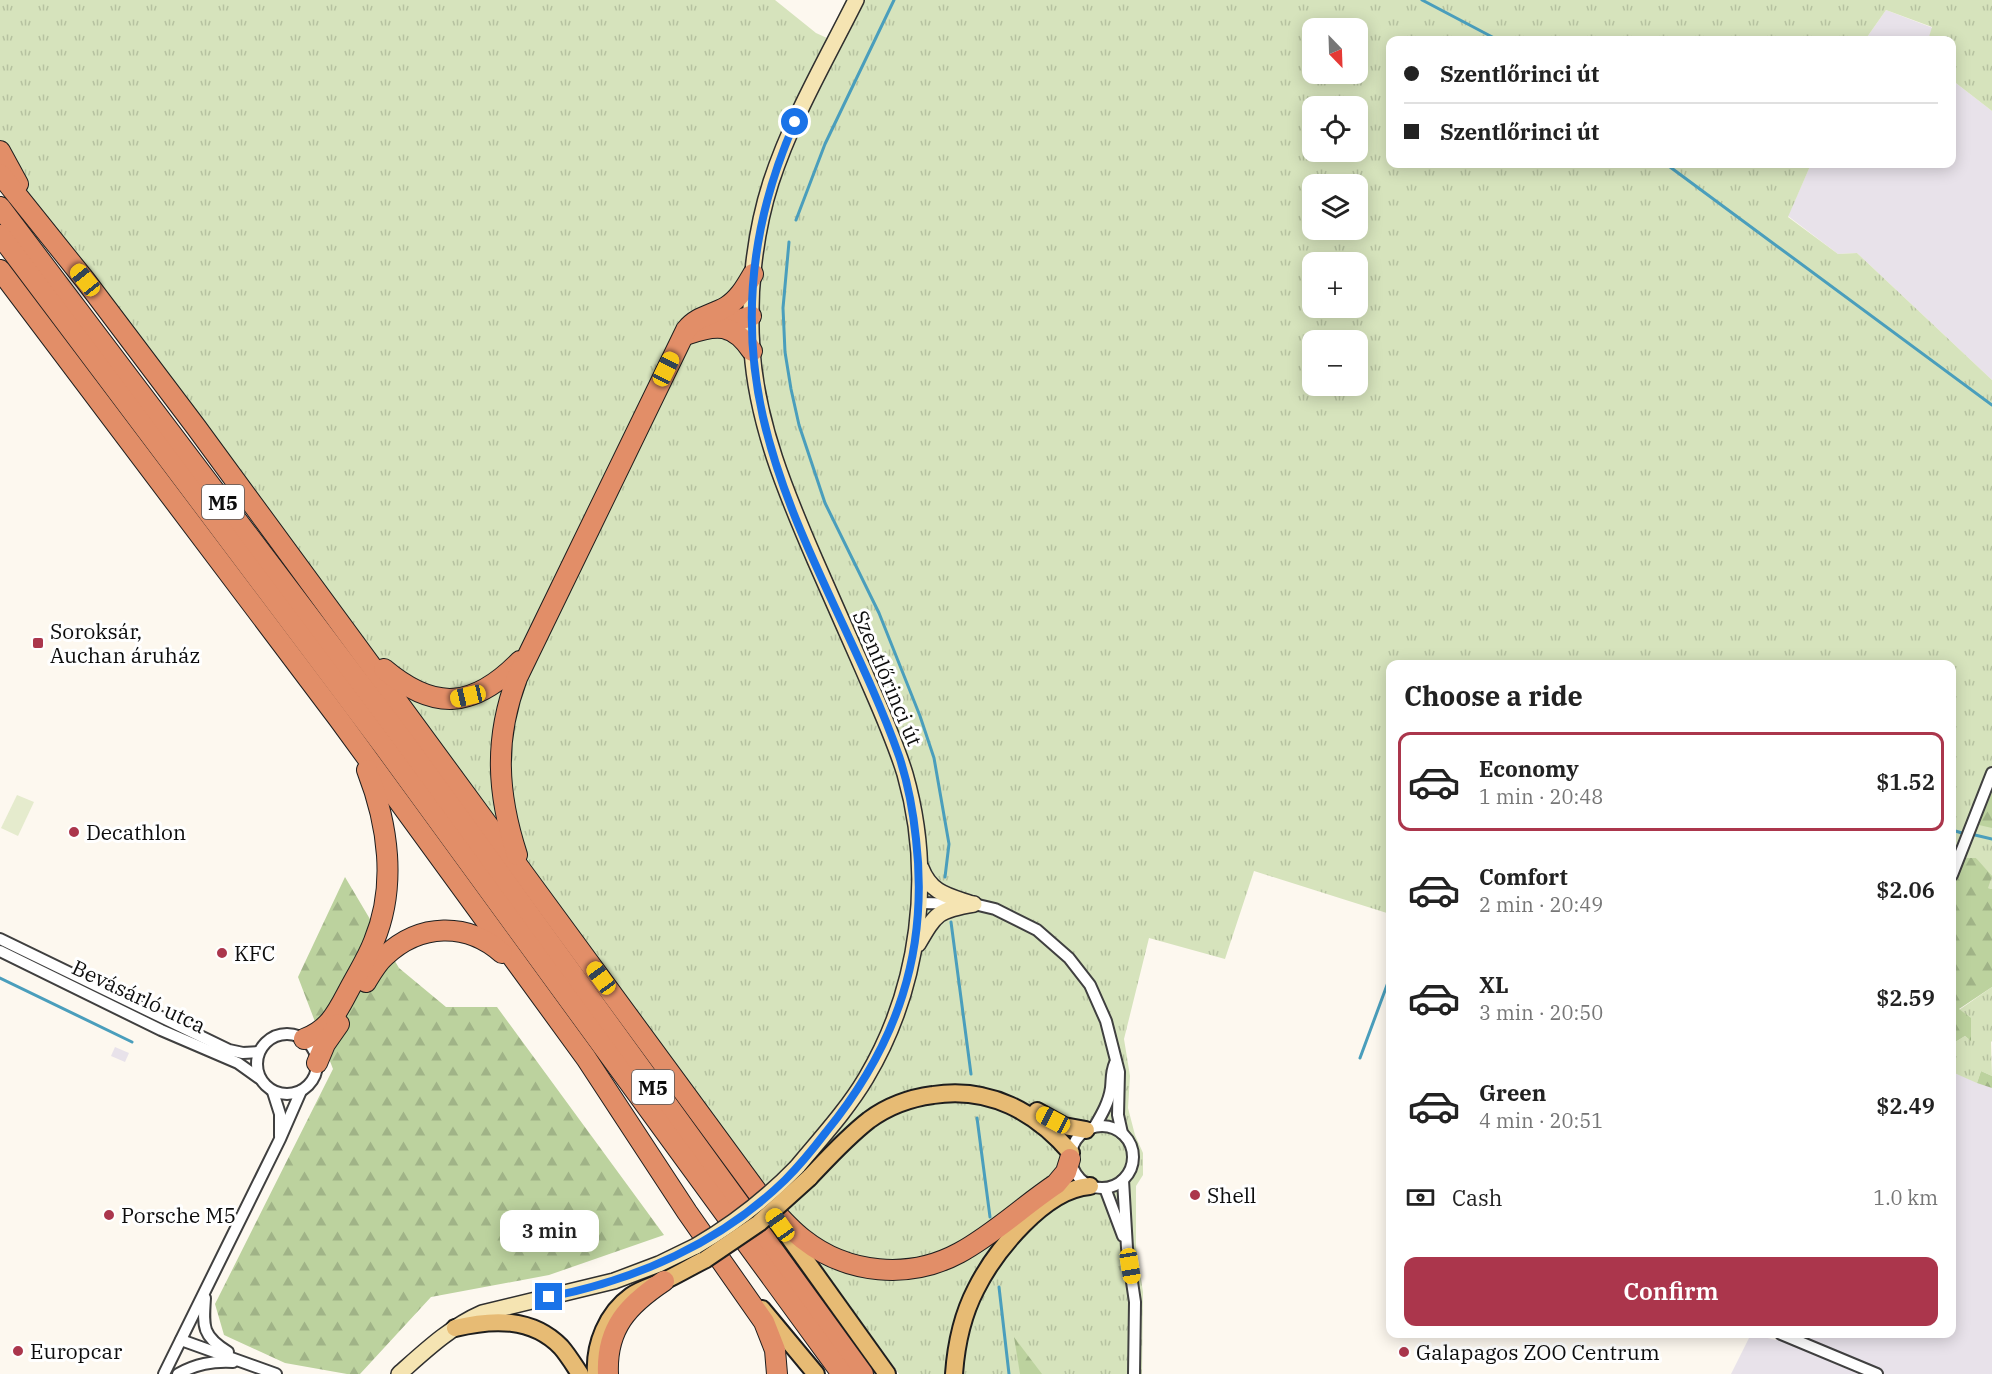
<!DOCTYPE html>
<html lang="en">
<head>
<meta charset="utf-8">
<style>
	:root { --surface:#fff; --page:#f6f6f6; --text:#222; --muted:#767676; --line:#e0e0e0; --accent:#ab364c }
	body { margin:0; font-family:"IBM Plex Serif",serif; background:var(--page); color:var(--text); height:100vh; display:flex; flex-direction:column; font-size:22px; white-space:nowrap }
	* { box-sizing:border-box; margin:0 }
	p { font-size:20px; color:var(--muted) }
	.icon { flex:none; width:33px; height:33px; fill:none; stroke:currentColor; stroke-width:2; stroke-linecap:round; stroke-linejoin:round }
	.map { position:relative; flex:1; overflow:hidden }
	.drawer { position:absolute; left:1386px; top:660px; width:570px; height:678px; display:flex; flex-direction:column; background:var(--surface); border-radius:12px; box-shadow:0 3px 15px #0003 }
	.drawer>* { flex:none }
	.banner { position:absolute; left:1386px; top:36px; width:570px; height:132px; border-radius:12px; box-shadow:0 3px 15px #0003; display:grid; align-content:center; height:132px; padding:0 18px; background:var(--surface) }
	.needle { width:39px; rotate:157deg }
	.buttons { position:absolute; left:1302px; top:18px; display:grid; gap:12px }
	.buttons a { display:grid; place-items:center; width:66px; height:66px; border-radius:12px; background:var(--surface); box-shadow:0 3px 15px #0003; font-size:30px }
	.end { position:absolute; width:27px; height:27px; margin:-14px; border:8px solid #1a73e8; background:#fff; box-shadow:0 0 0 3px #fff }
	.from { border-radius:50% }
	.bubble { position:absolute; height:42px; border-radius:12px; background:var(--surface); box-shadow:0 3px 15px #0003; font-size:20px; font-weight:600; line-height:42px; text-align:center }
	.car { position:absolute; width:18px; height:36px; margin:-18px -9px; border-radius:8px; box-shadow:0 0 4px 2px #0007; background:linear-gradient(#f5c518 24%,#345 0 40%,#f5c518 0 76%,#345 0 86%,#f5c518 0) }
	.banner b { display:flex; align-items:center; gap:21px; height:57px; font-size:22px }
	.banner b+b { border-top:2px solid var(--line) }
	.banner i { width:15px; height:15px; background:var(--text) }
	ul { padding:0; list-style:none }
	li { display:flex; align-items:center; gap:18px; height:99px; margin:0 12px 9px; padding:0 6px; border:3px solid transparent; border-radius:12px }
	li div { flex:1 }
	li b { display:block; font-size:22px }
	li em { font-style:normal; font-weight:600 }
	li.on { border-color:var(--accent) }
	li>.icon { width:54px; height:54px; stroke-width:1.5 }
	h2 { padding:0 18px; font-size:27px; line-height:72px }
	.pay { display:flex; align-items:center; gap:15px; height:66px; padding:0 18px; font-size:22px }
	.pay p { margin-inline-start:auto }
	.button { display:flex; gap:12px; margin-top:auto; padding:12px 18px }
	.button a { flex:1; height:69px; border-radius:12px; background:var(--accent); color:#fff; font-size:24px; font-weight:600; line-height:69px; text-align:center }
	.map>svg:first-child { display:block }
	.industrial { fill:#e8e2ea }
	.grass { fill:url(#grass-tufts); fill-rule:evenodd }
	.forest { fill:url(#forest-firs) }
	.pitch { fill:#e5ebcd }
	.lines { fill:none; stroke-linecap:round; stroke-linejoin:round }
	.stream { stroke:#4a9ebc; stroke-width:3 }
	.street-casing { stroke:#404040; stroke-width:14 }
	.secondary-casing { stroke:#2f2f2f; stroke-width:18 }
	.primary-casing { stroke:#1e1e1e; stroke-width:20 }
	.highway-casing { stroke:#1e1e1e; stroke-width:22 }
	.street { stroke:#fff; stroke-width:10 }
	.secondary { stroke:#f5e4b2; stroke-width:15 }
	.primary { stroke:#e7bb74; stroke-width:16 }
	.highway { stroke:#e28e68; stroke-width:20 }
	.secondary-bridge-casing { stroke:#2f2f2f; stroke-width:18; stroke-linecap:butt }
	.primary-bridge-casing { stroke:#1e1e1e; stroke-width:20; stroke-linecap:butt }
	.secondary-bridge { stroke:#f5e4b2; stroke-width:15 }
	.primary-bridge { stroke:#e7bb74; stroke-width:16 }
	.route { stroke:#1a73e8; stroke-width:8 }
	.poi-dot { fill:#ab364c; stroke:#fff; stroke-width:2 }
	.labels { text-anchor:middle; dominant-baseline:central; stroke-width:6; stroke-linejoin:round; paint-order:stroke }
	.shield { fill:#fff; stroke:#565656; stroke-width:1.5 }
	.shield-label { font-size:20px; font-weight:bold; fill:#0d0d0d }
	.poi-label { font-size:21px; fill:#0d0d0d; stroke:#fff; text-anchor:start }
	.street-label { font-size:21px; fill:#0d0d0d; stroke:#fff }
</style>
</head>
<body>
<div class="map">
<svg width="1992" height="1374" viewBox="0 0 1992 1374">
	<defs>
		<pattern id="grass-tufts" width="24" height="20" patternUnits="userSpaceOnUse" patternTransform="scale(1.5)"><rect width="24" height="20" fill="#d6e3bc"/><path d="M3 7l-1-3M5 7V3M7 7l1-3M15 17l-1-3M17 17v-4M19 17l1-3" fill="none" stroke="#b6c2a0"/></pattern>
		<pattern id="forest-firs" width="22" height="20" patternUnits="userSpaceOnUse" patternTransform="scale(1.5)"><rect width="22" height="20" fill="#bcd29e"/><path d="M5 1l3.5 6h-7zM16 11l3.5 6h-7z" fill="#a0b387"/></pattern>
	</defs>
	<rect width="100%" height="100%" fill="#fdf8ef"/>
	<!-- industrial -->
	<g class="industrial">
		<polygon points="1886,10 1933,28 1928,40 1865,40"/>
		<polygon points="1952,80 1992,111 1992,380 1857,253 1838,254 1788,216 1811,164 1952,164"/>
		<polygon points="115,1047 129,1053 125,1062 111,1056"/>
		<polygon points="1952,1072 1992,1088 1992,1374 1731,1374 1751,1334 1776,1340 1779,1334 1952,1334"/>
	</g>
	<!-- grass -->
	<g class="grass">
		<path d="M0,0H775L816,33L827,38L846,0H1992V111L1952,80V40H1928L1932,27L1886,10L1865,40H1390V164H1811L1788,217L1838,254L1857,253L1992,380V889L1988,888L1976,858H1952V664H1390V914L1254,871L1225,959L1149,938L1124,1039L1130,1076L1128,1108L1135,1135L1143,1153V1175L1136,1186V1247L1143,1292L1142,1374H899L294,546L65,239L0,156ZM1312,28H1358V74H1312ZM1312,106H1358V152H1312ZM1312,184H1358V230H1312ZM1312,262H1358V308H1312ZM1312,340H1358V386H1312Z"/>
		<polygon points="1992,987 1992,1041 1991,1042 1992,1076 1981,1071 1977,1083 1952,1072 1952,1044 1965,1036 1970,1040 1959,1010"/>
	</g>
	<!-- forest -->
	<g class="forest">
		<polygon points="1992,792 1992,828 1979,825"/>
		<polygon points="1952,858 1976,858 1992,876 1988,888 1992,889 1992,987 1959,1009 1971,1018 1971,1041 1965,1036 1952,1044"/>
		<polygon points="345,877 399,968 446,1007 497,1007 664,1235 549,1275 431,1297 360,1374 347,1374 285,1363 224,1335 215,1304 333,1069 298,977"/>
		<polygon points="1981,1071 1992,1076 1992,1088 1977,1083"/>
		<polygon points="1014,1337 1042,1374 1020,1374"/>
	</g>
	<!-- pitch -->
	<polygon class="pitch" points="17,795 34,802 18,836 1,828"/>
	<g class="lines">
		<!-- stream -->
		<g class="stream">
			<polyline points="1422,0 1498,40"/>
			<polyline points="1666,164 1992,405"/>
			<polyline points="796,220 825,144 894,0"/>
			<polyline points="789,242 783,308 785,352 791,389 799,425 825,503 879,613 920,716 934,758 949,844 945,877"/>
			<polyline points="1952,830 1962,833"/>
			<polyline points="1975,835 1992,839"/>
			<polyline points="951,922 971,1074"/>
			<polyline points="0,978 132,1042"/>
			<polyline points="1360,1058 1390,977"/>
			<polyline points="977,1118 990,1217"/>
			<polyline points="999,1287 1009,1374"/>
		</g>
		<!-- street casing -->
		<g class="street-casing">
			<g id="street">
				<polyline points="1952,875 1992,773"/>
				<polyline points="919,903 974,904 995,909 1037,930 1069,958 1090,985 1106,1021 1119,1072 1118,1115 1122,1133"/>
				<polyline points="0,939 229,1050 243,1053 259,1052"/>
				<polyline points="0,951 161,1030 238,1063 259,1078"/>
				<circle cx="287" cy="1064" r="30"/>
				<polyline points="273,1092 280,1114 280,1136"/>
				<circle cx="1102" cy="1157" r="31"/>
				<path d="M1095,1126C1102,1114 1109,1102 1111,1088C1112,1079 1111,1072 1115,1063"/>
				<polyline points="1123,1180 1127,1248 1135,1302 1134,1374"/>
				<polyline points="1105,1188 1123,1236"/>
				<path d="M205,1298C203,1327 202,1336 228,1352"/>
				<polyline points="1781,1334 1877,1374"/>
				<polyline points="181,1340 276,1374"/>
				<polyline points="164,1374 280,1139 301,1091"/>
				<path d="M178,1374C196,1364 212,1361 233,1362"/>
			</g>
		</g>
		<!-- secondary casing -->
		<g class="secondary-casing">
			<g id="secondary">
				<path d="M921,868C931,894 949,896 972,904"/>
				<path d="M918,944C936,913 938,910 974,904"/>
				<path d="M797,1167C821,1138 847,1110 866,1078C920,987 934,875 905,774C894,738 878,704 863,669C847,633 831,596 815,560C786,493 757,424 752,350C748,295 754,235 771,182C792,118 826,60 856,0"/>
				<path d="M399,1374C425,1351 450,1327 482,1313L614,1281L659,1264L696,1246"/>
			</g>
		</g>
		<!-- primary casing -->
		<g class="primary-casing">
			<g id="primary">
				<polyline points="1037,1111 1064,1126 1086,1130"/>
				<path d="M809,1178C828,1158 847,1137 869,1120C888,1106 910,1098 933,1095C989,1086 1036,1112 1071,1153"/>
				<polyline points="781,1226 887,1374"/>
				<polyline points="762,1309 816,1374"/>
				<path d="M455,1328C492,1319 532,1317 561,1347C568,1355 574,1365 580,1374"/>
				<path d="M596,1374C594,1345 607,1313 631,1296C641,1289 653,1286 664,1281C679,1274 692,1266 706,1259"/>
				<path d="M954,1374C956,1346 963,1314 976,1289C995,1251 1045,1189 1090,1186"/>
			</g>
		</g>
		<!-- highway casing -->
		<g class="highway-casing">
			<g id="highway">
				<polyline points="0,151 18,184"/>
				<path d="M0,174L85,280L196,427L758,1193C773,1209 786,1226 803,1239C847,1274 909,1280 959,1253C994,1234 1023,1206 1056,1184L1066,1172L1070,1159"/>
				<polyline points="0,207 400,736 863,1374"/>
				<polyline points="0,235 385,748 842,1374"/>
				<polyline points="0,270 338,718 586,1058 687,1212 764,1322 775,1350 777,1374"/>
				<polyline points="714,320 742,319 751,316"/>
				<path d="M688,334C717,324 733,323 752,351"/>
				<path d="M384,669C435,712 474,708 520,661"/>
				<path d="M517,855C497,793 494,739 517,678L686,330C697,316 712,315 726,307C739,299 746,286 753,274"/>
				<path d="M366,982C372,972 377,963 385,956C420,923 467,922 502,953"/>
				<path d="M304,1039C331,1029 338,1010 351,986C359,971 368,957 374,941C397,886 388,824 367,770"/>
				<polyline points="317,1063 325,1044 339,1024"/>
				<path d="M608,1374C606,1328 628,1305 664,1281"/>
			</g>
		</g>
		<!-- street -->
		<use href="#street" class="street"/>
		<!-- secondary -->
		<use href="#secondary" class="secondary"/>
		<!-- primary -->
		<use href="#primary" class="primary"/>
		<!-- highway -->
		<use href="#highway" class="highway"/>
		<!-- secondary-bridge casing -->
		<g class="secondary-bridge-casing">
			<path id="secondary-bridge" d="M696,1246C734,1224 767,1198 797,1167"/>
		</g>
		<!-- primary-bridge casing -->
		<g class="primary-bridge-casing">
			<polyline id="primary-bridge" points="706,1259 759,1223 809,1178"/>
		</g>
		<!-- secondary-bridge -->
		<use href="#secondary-bridge" class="secondary-bridge"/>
		<!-- primary-bridge -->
		<use href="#primary-bridge" class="primary-bridge"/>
	</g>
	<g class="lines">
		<!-- route -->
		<path class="route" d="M549,1297C636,1280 720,1243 785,1180C800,1165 813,1149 826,1132C897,1045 929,952 916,839C913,810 908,783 899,756C859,642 790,536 763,417C740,315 753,217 795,122"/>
	</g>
	<!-- markers -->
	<g class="poi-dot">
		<rect x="32" y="637" width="12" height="12" rx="3"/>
		<circle cx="74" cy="832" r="6"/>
		<circle cx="222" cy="953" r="6"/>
		<circle cx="1195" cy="1195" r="6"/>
		<circle cx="109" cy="1215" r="6"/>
		<circle cx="18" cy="1351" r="6"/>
		<circle cx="1404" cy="1352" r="6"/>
	</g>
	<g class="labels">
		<!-- shield labels -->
		<g class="shield">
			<rect x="202" y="485" width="42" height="34" rx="4.5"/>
			<rect x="632" y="1070" width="42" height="34" rx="4.5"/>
		</g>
		<g class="shield-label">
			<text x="223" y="502">M5</text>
			<text x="653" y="1087">M5</text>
		</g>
		<!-- poi labels -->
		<g class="poi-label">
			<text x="50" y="631">Soroksár,<tspan x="50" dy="24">Auchan áruház</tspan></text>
			<text x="86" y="832">Decathlon</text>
			<text x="234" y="953">KFC</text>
			<text x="1207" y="1195">Shell</text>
			<text x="121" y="1215">Porsche M5</text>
			<text x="30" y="1351">Europcar</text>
			<text x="1416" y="1352">Galapagos ZOO Centrum</text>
		</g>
		<!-- street labels -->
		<g class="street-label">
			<text transform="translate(888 678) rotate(67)">Szentlőrinci út</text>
			<text transform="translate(139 996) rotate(25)">Bevásárló utca</text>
		</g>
	</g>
</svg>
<div class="buttons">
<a><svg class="needle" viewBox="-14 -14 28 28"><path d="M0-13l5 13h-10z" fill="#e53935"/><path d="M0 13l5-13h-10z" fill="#767676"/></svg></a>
<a><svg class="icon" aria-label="locate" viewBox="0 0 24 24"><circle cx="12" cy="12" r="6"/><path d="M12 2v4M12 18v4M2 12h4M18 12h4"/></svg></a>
<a><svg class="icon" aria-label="layers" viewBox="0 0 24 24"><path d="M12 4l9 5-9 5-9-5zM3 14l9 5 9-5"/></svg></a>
<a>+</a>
<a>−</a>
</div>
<i class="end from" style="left:795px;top:122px"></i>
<i class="end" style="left:549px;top:1297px"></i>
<div class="bubble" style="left:500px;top:1210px;width:99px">3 min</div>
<i class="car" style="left:85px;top:280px;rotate:321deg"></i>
<i class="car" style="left:666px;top:369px;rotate:26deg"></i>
<i class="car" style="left:468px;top:696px;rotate:257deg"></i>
<i class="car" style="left:601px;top:978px;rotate:324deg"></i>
<i class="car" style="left:1053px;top:1120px;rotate:298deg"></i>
<i class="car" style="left:780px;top:1225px;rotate:325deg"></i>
<i class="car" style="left:1130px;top:1266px;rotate:171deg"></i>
<div class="banner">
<b><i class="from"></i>Szentlőrinci út</b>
<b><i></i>Szentlőrinci út</b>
</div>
<section class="drawer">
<h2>Choose a ride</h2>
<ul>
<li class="on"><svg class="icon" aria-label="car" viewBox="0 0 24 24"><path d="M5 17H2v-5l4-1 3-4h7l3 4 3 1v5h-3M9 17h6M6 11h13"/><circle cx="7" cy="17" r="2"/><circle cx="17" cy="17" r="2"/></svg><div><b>Economy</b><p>1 min · 20:48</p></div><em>$1.52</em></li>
<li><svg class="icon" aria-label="car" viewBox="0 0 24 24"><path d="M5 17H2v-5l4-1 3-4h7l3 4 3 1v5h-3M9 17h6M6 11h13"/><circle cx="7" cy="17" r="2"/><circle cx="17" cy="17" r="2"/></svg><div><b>Comfort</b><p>2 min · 20:49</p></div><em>$2.06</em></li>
<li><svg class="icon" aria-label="car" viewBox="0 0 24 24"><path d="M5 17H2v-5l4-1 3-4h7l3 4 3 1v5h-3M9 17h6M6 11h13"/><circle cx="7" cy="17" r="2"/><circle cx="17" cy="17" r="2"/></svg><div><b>XL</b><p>3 min · 20:50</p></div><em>$2.59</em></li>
<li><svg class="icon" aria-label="car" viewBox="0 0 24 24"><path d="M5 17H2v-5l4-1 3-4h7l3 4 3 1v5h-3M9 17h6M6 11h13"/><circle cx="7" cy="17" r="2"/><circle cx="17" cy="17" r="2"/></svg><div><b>Green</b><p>4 min · 20:51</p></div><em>$2.49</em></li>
</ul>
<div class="pay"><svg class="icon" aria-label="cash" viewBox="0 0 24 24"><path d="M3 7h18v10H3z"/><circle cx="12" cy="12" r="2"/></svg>Cash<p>1.0 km</p></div>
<div class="button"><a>Confirm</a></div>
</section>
</div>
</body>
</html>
